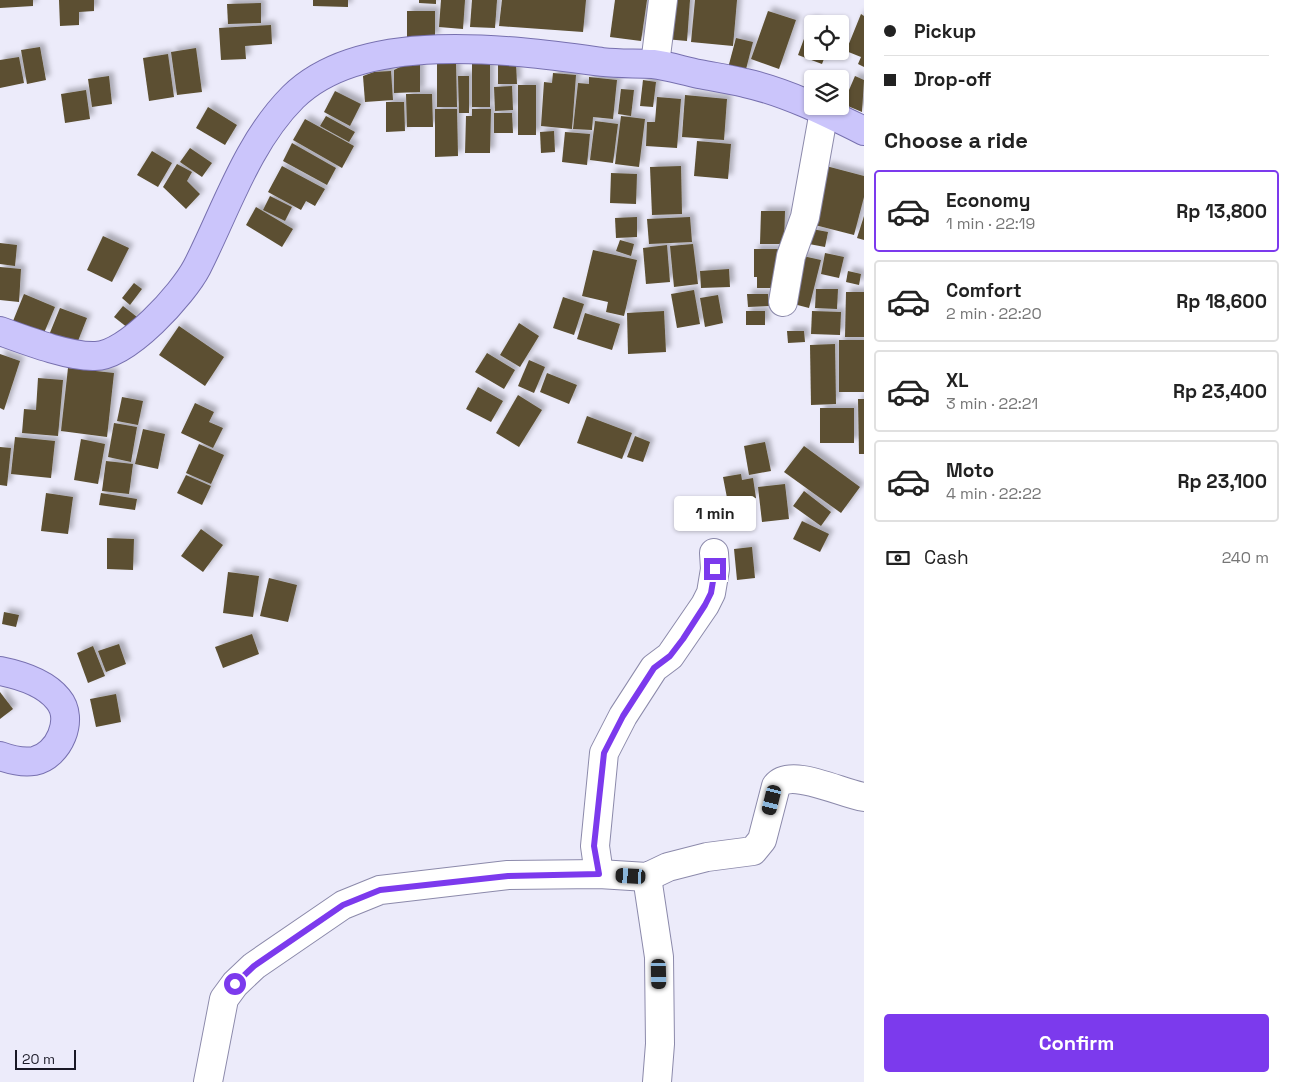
<!DOCTYPE html>
<html lang="en">
<head>
<meta charset="utf-8">
<style>
	:root { --surface:#fff; --page:#f6f6f6; --text:#222; --muted:#767676; --line:#e0e0e0; --accent:#7c3aed }
	body { margin:0; font-family:"Space Grotesk",sans-serif; background:var(--page); color:var(--text); height:100vh; display:flex; flex-direction:column; font-size:19px; white-space:nowrap }
	* { box-sizing:border-box; margin:0 }
	p { font-size:16px; color:var(--muted) }
	.icon { flex:none; width:28px; height:28px; fill:none; stroke:currentColor; stroke-width:2; stroke-linecap:round; stroke-linejoin:round }
	.map { position:relative; flex:1; overflow:hidden }
	.side { display:flex; flex-direction:column; background:var(--surface); width:425px }
	.side>* { flex:none }
	.guide { display:grid; align-content:center; height:110px; padding:0 20px; background:var(--surface) }
	.controls { position:absolute; left:804px; top:15px; display:grid; gap:10px }
	.controls a { display:grid; place-items:center; width:45px; height:45px; border-radius:5px; background:var(--surface); box-shadow:0 1px 4px #0004; font-size:25px }
	.scale { position:absolute; left:15px; bottom:12px; width:61px; box-sizing:border-box; padding-left:5px; border:2px solid #191825; border-top:0; font-size:14px; line-height:18px; white-space:nowrap; color:#191825; -webkit-text-stroke:4px #ecebfa; paint-order:stroke }
	.end { position:absolute; width:22px; height:22px; margin:-11px; border:6px solid #7c3aed; background:#fff; box-shadow:0 0 0 2px #fff }
	.from { border-radius:50% }
	.bubble { position:absolute; height:35px; border-radius:5px; background:var(--surface); box-shadow:0 1px 4px #0004; font-size:16px; font-weight:800; line-height:35px; text-align:center }
	.car { position:absolute; width:15px; height:30px; margin:-15px -8px; border-radius:6px; box-shadow:0 0 4px 1px #0007; background:linear-gradient(#222 24%,#8ab4d8 0 40%,#222 0 76%,#8ab4d8 0 86%,#222 0) }
	.guide b { display:flex; align-items:center; gap:18px; height:48px; font-size:19px }
	.guide b+b { border-top:1px solid var(--line) }
	.guide i { width:12px; height:12px; background:var(--text) }
	ul { padding:0; list-style:none }
	li { display:flex; align-items:center; gap:15px; height:82px; margin:0 10px 8px; padding:0 10px; border:2px solid var(--line); border-radius:5px }
	li div { flex:1 }
	li b { display:block; font-size:19px }
	li em { font-style:normal; font-weight:800 }
	li.current { border-color:var(--accent) }
	li>.icon { width:45px; height:45px; stroke-width:1.5 }
	h2 { padding:0 20px; font-size:22px; line-height:60px }
	.pay { display:flex; align-items:center; gap:12px; height:55px; padding:0 20px; font-size:19px }
	.pay p { margin-inline-start:auto }
	.button { display:flex; gap:10px; margin-top:auto; padding:10px 20px }
	.button a { flex:1; height:58px; border-radius:5px; background:var(--accent); color:#fff; font-size:20px; font-weight:800; line-height:58px; text-align:center }
	main { display:flex; flex:1; min-height:0 }
	.map>svg:first-child { display:block }
	.building { fill:#5b4f30; filter:url(#shadow) }
	.lines { fill:none; stroke-linecap:round; stroke-linejoin:round }
	.minor-casing { stroke:#8c8aab; stroke-width:30 }
	.major-casing { stroke:#7770af; stroke-width:30 }
	.minor { stroke:#fff; stroke-width:28 }
	.major { stroke:#cbc5fb; stroke-width:28 }
	.route { stroke:#7c3aed; stroke-width:6 }
</style>
</head>
<body>
<main>
<div class="map">
<svg width="864" height="1082" viewBox="0 0 864 1082">
	<defs>
		<filter id="shadow"><feDropShadow dx="4.5" dy="-4.5" stdDeviation="2.5" flood-color="#0004"/></filter>
	</defs>
	<rect width="100%" height="100%" fill="#ecebfa"/>
	<!-- building -->
	<g class="building">
		<polygon points="0,0 33,0 33,6 0,8"/>
		<polygon points="59,0 94,0 94,11 79,12 79,25 60,26"/>
		<polygon points="313,0 348,0 348,7 313,6"/>
		<polygon points="419,0 436,0 436,4 419,3"/>
		<polygon points="441,0 465,0 463,29 439,27"/>
		<polygon points="472,0 497,0 495,28 470,27"/>
		<polygon points="502,0 586,0 583,32 499,26"/>
		<polygon points="615,0 647,0 641,41 610,37"/>
		<polygon points="667,0 690,0 687,41 665,39"/>
		<polygon points="695,0 737,0 733,46 691,42"/>
		<polygon points="261,3 261,23 228,24 227,4"/>
		<rect x="407" y="11" width="28" height="27"/>
		<polygon points="768,11 796,20 779,69 751,59"/>
		<polygon points="861,14 864,16 864,67 858,64 861,57 846,51"/>
		<polygon points="811,20 820,24 812,24 812,51 827,51 822,64 798,55"/>
		<polygon points="271,25 272,44 245,46 246,59 221,60 219,28"/>
		<polygon points="736,38 753,42 745,73 728,68"/>
		<polygon points="40,47 46,80 27,84 21,50"/>
		<polygon points="196,48 202,92 177,95 171,52"/>
		<polygon points="168,54 174,97 149,101 143,58"/>
		<polygon points="19,57 24,83 0,88 0,60"/>
		<polygon points="437,63 456,63 457,107 437,107"/>
		<rect x="472" y="63" width="18" height="44"/>
		<polygon points="498,64 516,64 517,84 498,84"/>
		<polygon points="420,65 420,92 394,93 394,70 402,66"/>
		<polygon points="391,71 393,100 365,102 363,76 374,72"/>
		<polygon points="553,73 576,75 572,129 541,126 544,82 552,83"/>
		<polygon points="109,76 112,104 92,107 88,79"/>
		<polygon points="458,76 469,76 469,113 459,113"/>
		<polygon points="855,76 864,80 862,112 843,104"/>
		<polygon points="589,77 617,80 613,119 593,117 592,130 573,129 578,83 589,84"/>
		<polygon points="643,80 656,82 653,107 640,106"/>
		<rect x="518" y="85" width="18" height="50"/>
		<polygon points="512,86 513,110 495,111 494,87"/>
		<polygon points="621,89 634,90 631,116 618,114"/>
		<polygon points="86,90 90,119 65,123 61,94"/>
		<polygon points="335,91 361,104 350,126 324,112"/>
		<polygon points="406,94 432,94 433,127 407,127"/>
		<polygon points="685,95 727,99 724,140 682,137"/>
		<polygon points="657,97 681,99 677,148 646,146 647,122 655,122"/>
		<polygon points="386,102 404,102 405,131 386,132"/>
		<polygon points="208,107 237,125 225,145 196,128"/>
		<polygon points="435,109 457,109 458,156 435,157"/>
		<polygon points="472,109 491,109 490,153 465,153 466,116 472,116"/>
		<polygon points="494,113 512,113 513,133 494,133"/>
		<polygon points="326,116 355,132 349,142 320,126"/>
		<polygon points="621,116 645,119 639,167 615,164"/>
		<polygon points="305,119 354,146 342,168 293,140"/>
		<polygon points="595,121 618,124 613,163 590,160"/>
		<polygon points="554,131 555,152 541,153 540,132"/>
		<polygon points="565,132 590,134 587,165 562,162"/>
		<polygon points="697,141 731,144 728,179 694,176"/>
		<polygon points="292,143 336,168 327,185 283,161"/>
		<polygon points="190,148 212,163 202,177 180,162"/>
		<polygon points="152,151 172,163 158,187 137,175"/>
		<polygon points="177,164 192,172 187,181 200,194 186,209 163,187"/>
		<polygon points="282,166 325,189 315,206 306,201 301,210 268,192"/>
		<polygon points="681,166 682,214 652,215 650,167"/>
		<polygon points="826,166 864,176 864,197 854,235 811,224"/>
		<polygon points="611,173 637,174 636,204 610,203"/>
		<polygon points="270,196 292,207 285,221 263,210"/>
		<polygon points="256,207 293,229 282,247 246,225"/>
		<polygon points="761,211 785,211 784,244 760,244"/>
		<polygon points="864,216 864,240 857,238"/>
		<polygon points="637,217 637,237 616,238 615,218"/>
		<polygon points="690,217 692,242 649,244 647,219"/>
		<polygon points="812,229 828,232 825,247 809,244"/>
		<polygon points="103,236 129,248 112,282 87,270"/>
		<polygon points="620,240 634,244 631,256 616,251"/>
		<polygon points="0,243 17,245 15,266 0,264"/>
		<polygon points="693,244 698,284 674,287 670,246"/>
		<polygon points="667,245 670,282 646,284 643,248"/>
		<polygon points="754,249 784,249 775,288 757,288 757,277 754,277"/>
		<polygon points="593,250 637,260 624,316 606,312 608,302 582,296"/>
		<polygon points="825,253 844,257 839,278 821,274"/>
		<polygon points="798,255 821,260 809,308 786,302"/>
		<polygon points="0,267 21,269 19,302 0,300"/>
		<polygon points="729,269 730,287 701,288 700,271"/>
		<polygon points="848,271 861,274 859,285 846,282"/>
		<polygon points="134,283 142,289 130,305 122,298"/>
		<polygon points="816,289 838,289 837,309 815,308"/>
		<polygon points="694,290 700,324 677,328 671,294"/>
		<polygon points="846,292 864,292 864,337 845,337"/>
		<polygon points="24,294 55,307 44,333 13,321"/>
		<polygon points="747,294 768,294 769,306 748,307"/>
		<polygon points="718,295 723,323 705,327 700,298"/>
		<polygon points="563,297 584,304 574,335 553,328"/>
		<polygon points="123,306 137,317 128,328 114,317"/>
		<polygon points="60,308 87,318 76,346 49,335"/>
		<polygon points="664,311 666,352 628,354 627,313"/>
		<rect x="746" y="311" width="19" height="14"/>
		<polygon points="812,311 841,312 840,335 811,334"/>
		<polygon points="585,313 620,324 612,350 577,339"/>
		<polygon points="519,323 539,336 520,367 500,355"/>
		<polygon points="179,326 224,357 205,386 159,355"/>
		<polygon points="787,331 804,331 805,342 788,343"/>
		<rect x="839" y="340" width="25" height="52"/>
		<polygon points="835,344 836,404 811,405 810,345"/>
		<polygon points="487,353 515,370 504,389 475,372"/>
		<polygon points="0,354 20,361 4,410 0,408"/>
		<polygon points="529,360 545,367 534,393 518,386"/>
		<polygon points="68,368 114,373 107,437 61,431"/>
		<polygon points="547,373 577,385 569,404 540,392"/>
		<polygon points="38,378 63,380 58,436 22,433 24,409 36,410"/>
		<polygon points="478,387 503,401 491,422 466,409"/>
		<polygon points="518,395 542,410 519,447 496,433"/>
		<polygon points="122,397 143,401 138,425 117,421"/>
		<polygon points="858,399 864,399 864,454 859,454"/>
		<polygon points="195,403 214,412 209,422 223,428 213,448 181,433"/>
		<rect x="820" y="408" width="34" height="35"/>
		<polygon points="587,416 632,433 622,459 577,443"/>
		<polygon points="114,423 137,427 131,462 108,457"/>
		<polygon points="143,429 165,434 158,469 135,464"/>
		<polygon points="635,436 650,442 643,462 627,457"/>
		<polygon points="15,437 55,441 51,478 11,474"/>
		<polygon points="81,439 105,444 98,484 74,480"/>
		<polygon points="765,442 771,471 749,475 744,446"/>
		<polygon points="199,444 224,455 211,484 186,473"/>
		<polygon points="804,446 860,487 841,513 784,472"/>
		<polygon points="0,447 11,448 7,486 0,485"/>
		<polygon points="106,461 133,464 129,494 102,491"/>
		<polygon points="741,474 742,480 753,478 756,498 728,503 723,477"/>
		<polygon points="186,475 211,486 202,505 177,493"/>
		<polygon points="785,484 789,519 762,522 758,487"/>
		<polygon points="804,491 831,512 821,526 793,506"/>
		<polygon points="46,493 73,497 68,534 41,531"/>
		<polygon points="101,493 137,499 135,510 99,505"/>
		<polygon points="802,521 829,534 820,552 793,539"/>
		<polygon points="201,529 223,545 203,572 181,556"/>
		<polygon points="107,538 134,539 133,570 107,569"/>
		<polygon points="752,547 755,578 737,580 734,549"/>
		<polygon points="228,572 259,576 253,617 223,613"/>
		<polygon points="269,578 297,585 288,622 260,616"/>
		<polygon points="4,612 19,615 16,627 2,624"/>
		<polygon points="252,634 259,654 223,668 215,647"/>
		<polygon points="119,644 126,664 106,672 98,651"/>
		<polygon points="93,646 105,676 88,683 77,653"/>
		<polygon points="0,692 13,709 0,719"/>
		<polygon points="116,694 121,722 96,727 90,699"/>
	</g>
	<g class="lines">
		<!-- minor casing -->
		<g class="minor-casing">
			<g id="minor">
				<polyline points="655,64 663,0"/>
				<polyline points="783,302 791,256 805,217 824,111"/>
				<polyline points="599,874 595,846 604,753 623,716 654,668 670,656 705,605 711,593 715,569 714,553"/>
				<polyline points="647,877 659,957 660,1044 657,1082"/>
				<path d="M208,1082L224,999L235,984L254,966L343,905L380,890L508,875L599,874L647,877L668,867L707,857L753,851L762,840L776,786C791,767 842,794 864,797"/>
			</g>
		</g>
		<!-- major casing -->
		<g class="major-casing">
			<g id="major">
				<path d="M0,331C25,340 69,357 95,356C127,356 183,294 197,267C226,210 247,143 293,97C363,28 514,50 602,62C619,64 636,63 653,64C669,66 684,71 699,74C714,77 730,79 745,83C786,92 826,112 864,131"/>
				<path d="M0,671C20,675 45,683 58,699C75,719 59,756 34,761C22,763 11,760 0,756"/>
			</g>
		</g>
		<!-- minor -->
		<use href="#minor" class="minor"/>
		<!-- major -->
		<use href="#major" class="major"/>
	</g>
	<g class="lines">
		<!-- route -->
		<polyline class="route" points="235,984 254,966 343,905 380,890 508,876 599,874 594,846 604,753 623,716 654,668 670,656 683,639 705,605 711,593 715,569"/>
	</g>
</svg>
<div class="controls">
<a><svg class="icon" aria-label="locate" viewBox="0 0 24 24"><circle cx="12" cy="12" r="6"/><path d="M12 2v4M12 18v4M2 12h4M18 12h4"/></svg></a>
<a><svg class="icon" aria-label="layers" viewBox="0 0 24 24"><path d="M12 4l9 5-9 5-9-5zM3 14l9 5 9-5"/></svg></a>
</div>
<div class="scale">20 m</div>
<i class="end from" style="left:235px;top:984px"></i>
<i class="end" style="left:715px;top:569px"></i>
<div class="bubble" style="left:674px;top:496px;width:82px">1 min</div>
<i class="car" style="left:772px;top:800px;rotate:194deg"></i>
<i class="car" style="left:631px;top:876px;rotate:273deg"></i>
<i class="car" style="left:659px;top:974px;rotate:179deg"></i>
</div>
<section class="side">
<div class="guide">
<b><i class="from"></i>Pickup</b>
<b><i></i>Drop-off</b>
</div>
<h2>Choose a ride</h2>
<ul>
<li class="current"><svg class="icon" aria-label="car" viewBox="0 0 24 24"><path d="M5 17H2v-5l4-1 3-4h7l3 4 3 1v5h-3M9 17h6M6 11h13"/><circle cx="7" cy="17" r="2"/><circle cx="17" cy="17" r="2"/></svg><div><b>Economy</b><p>1 min · 22:19</p></div><em>Rp 13,800</em></li>
<li><svg class="icon" aria-label="car" viewBox="0 0 24 24"><path d="M5 17H2v-5l4-1 3-4h7l3 4 3 1v5h-3M9 17h6M6 11h13"/><circle cx="7" cy="17" r="2"/><circle cx="17" cy="17" r="2"/></svg><div><b>Comfort</b><p>2 min · 22:20</p></div><em>Rp 18,600</em></li>
<li><svg class="icon" aria-label="car" viewBox="0 0 24 24"><path d="M5 17H2v-5l4-1 3-4h7l3 4 3 1v5h-3M9 17h6M6 11h13"/><circle cx="7" cy="17" r="2"/><circle cx="17" cy="17" r="2"/></svg><div><b>XL</b><p>3 min · 22:21</p></div><em>Rp 23,400</em></li>
<li><svg class="icon" aria-label="car" viewBox="0 0 24 24"><path d="M5 17H2v-5l4-1 3-4h7l3 4 3 1v5h-3M9 17h6M6 11h13"/><circle cx="7" cy="17" r="2"/><circle cx="17" cy="17" r="2"/></svg><div><b>Moto</b><p>4 min · 22:22</p></div><em>Rp 23,100</em></li>
</ul>
<div class="pay"><svg class="icon" aria-label="cash" viewBox="0 0 24 24"><path d="M3 7h18v10H3z"/><circle cx="12" cy="12" r="2"/></svg>Cash<p>240 m</p></div>
<div class="button"><a>Confirm</a></div>
</section>
</main>
</body>
</html>
